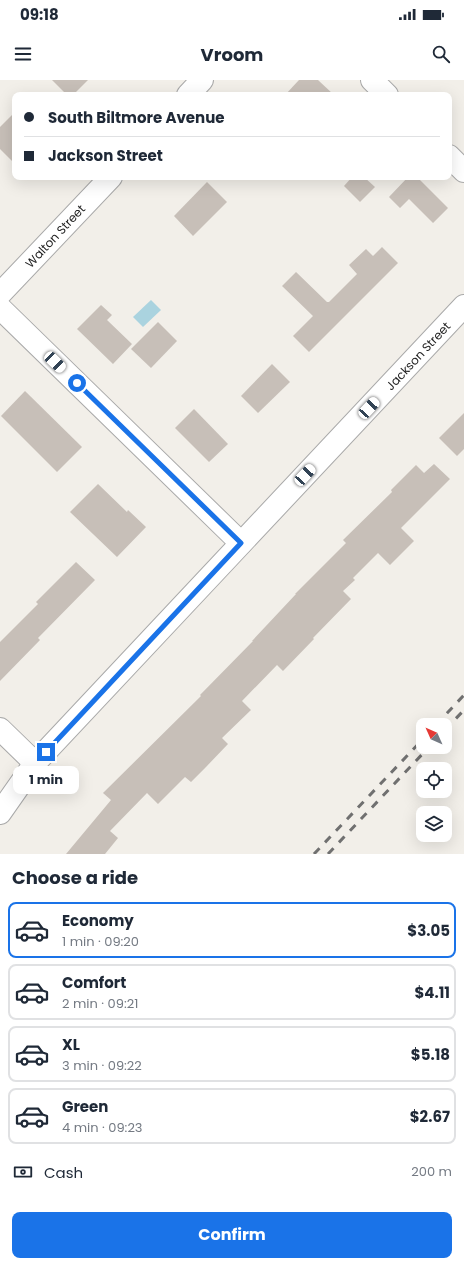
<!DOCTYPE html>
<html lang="en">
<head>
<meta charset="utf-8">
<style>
	:root { --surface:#fff; --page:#f6f6f7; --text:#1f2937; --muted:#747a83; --line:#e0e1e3; --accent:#1a73e8 }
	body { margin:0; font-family:Poppins,sans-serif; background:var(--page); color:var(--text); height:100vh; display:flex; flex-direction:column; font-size:15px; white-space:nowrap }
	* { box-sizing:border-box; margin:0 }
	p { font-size:13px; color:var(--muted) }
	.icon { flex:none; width:22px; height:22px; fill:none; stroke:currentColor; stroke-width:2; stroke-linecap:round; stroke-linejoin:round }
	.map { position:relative; height:774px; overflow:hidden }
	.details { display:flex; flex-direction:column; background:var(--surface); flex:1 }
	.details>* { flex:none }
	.guide { position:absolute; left:12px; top:12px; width:440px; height:88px; border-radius:8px; box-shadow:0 4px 16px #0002; display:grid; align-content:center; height:88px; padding:0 12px; background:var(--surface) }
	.needle { width:26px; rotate:315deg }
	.buttons { position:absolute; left:416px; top:638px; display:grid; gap:8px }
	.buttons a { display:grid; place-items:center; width:36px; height:36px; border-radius:8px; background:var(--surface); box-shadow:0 4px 16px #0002; font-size:20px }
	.end { position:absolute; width:18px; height:18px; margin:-9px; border:5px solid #1a73e8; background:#fff; box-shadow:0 0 0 2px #fff }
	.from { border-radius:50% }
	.bubble { position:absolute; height:28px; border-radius:8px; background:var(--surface); box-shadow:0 4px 16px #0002; font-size:13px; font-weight:700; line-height:28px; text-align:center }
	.car { position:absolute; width:12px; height:24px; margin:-12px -6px; border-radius:5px; box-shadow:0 0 3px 1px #0007; background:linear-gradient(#fff 24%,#345 0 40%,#fff 0 76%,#345 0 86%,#fff 0) }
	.guide b { display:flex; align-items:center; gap:14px; height:38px; font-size:15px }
	.guide b+b { border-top:1px solid var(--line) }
	.guide i { width:10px; height:10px; background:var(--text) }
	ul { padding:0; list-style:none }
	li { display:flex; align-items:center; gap:12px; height:56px; margin:0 8px 6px; padding:0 4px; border:2px solid var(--line); border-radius:8px }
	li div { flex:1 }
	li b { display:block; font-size:15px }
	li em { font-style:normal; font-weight:700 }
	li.selected { border-color:var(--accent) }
	li>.icon { width:36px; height:36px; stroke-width:1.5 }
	h2 { padding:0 12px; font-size:18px; line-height:48px }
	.pay { display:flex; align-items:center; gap:10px; height:44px; padding:0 12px; font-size:15px }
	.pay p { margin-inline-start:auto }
	.action { display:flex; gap:8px; margin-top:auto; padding:8px 12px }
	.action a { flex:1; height:46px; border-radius:8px; background:var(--accent); color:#fff; font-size:16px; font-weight:700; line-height:46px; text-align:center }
	.status { display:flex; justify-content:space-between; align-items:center; height:28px; padding:0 20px; background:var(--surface); direction:ltr }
	.status svg { height:11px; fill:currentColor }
	header { display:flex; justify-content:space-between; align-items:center; height:52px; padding:0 12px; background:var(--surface); font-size:18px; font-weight:700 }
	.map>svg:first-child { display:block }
	.water { fill:#aad3df }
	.building { fill:#c7bfb8 }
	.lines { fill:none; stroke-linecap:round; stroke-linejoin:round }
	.minor-casing { stroke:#a9a9a9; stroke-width:24 }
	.minor { stroke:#fff; stroke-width:22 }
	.rail { stroke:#707070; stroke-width:3; stroke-dasharray:8 8; stroke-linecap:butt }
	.route { stroke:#1a73e8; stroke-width:5 }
	.labels { text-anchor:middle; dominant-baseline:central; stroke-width:4; stroke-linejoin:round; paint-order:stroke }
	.street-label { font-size:12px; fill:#222; stroke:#fff }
</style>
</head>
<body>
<div class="status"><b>09:18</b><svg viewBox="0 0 49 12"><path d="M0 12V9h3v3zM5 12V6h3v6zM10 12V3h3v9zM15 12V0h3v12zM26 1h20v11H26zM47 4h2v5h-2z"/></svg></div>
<header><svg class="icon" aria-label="menu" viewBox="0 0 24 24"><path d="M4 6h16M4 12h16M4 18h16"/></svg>Vroom<svg class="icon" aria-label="search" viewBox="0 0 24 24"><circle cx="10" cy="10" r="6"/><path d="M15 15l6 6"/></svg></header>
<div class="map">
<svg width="464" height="774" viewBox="0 0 464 774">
	<rect width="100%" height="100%" fill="#f2efe9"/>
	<!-- water -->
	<polygon class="water" points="151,220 161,230 143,247 133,237"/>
	<!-- building -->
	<g class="building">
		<polygon points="52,0 88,0 73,15 67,15"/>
		<polygon points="299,0 318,0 334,15 285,15"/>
		<polygon points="15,32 15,84 0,69 0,47"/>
		<polygon points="352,97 364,97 375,107 360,122 344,106"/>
		<polygon points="408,97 417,97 448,128 433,143 409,119 400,128 389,117"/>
		<polygon points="207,102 227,122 193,156 174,136"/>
		<polygon points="382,167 398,183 309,272 293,256 313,236 282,206 296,192 327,222 329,222 357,194 349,185 366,169 373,176"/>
		<polygon points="101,225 112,235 107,240 132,264 113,284 77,249"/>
		<polygon points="158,242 177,261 151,288 131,269"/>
		<polygon points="272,284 290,302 258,333 241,316"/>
		<polygon points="25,311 82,367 57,392 1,336"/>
		<polygon points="194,329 228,364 209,382 175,348"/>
		<polygon points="464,333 464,369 457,376 439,358"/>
		<polygon points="434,384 450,399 401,448 414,461 390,485 378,473 353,498 355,500 343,511 351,519 313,558 314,559 283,591 277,585 242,621 251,630 222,658 228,664 206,687 191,702 185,697 158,724 147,713 110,751 118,758 105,774 66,774 111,720 103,713 201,616 200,615 253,561 252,561 296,514 295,514 346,463 343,460 392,412 391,410 416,385 424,393"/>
		<polygon points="98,404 127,432 128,430 146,447 117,477 70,432"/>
		<polygon points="76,482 95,500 38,558 40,560 0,601 0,562 38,524 36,522"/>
	</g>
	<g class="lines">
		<!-- minor casing -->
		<g class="minor-casing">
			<g id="minor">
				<polyline points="372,0 387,15"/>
				<polyline points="188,15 202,0"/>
				<polyline points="449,76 464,91"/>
				<polyline points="0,214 111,97"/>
				<polyline points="0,228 241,463"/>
				<polyline points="0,649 35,683"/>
				<polyline points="0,733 35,683 464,226"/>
			</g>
		</g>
		<!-- minor -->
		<use href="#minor" class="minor"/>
		<!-- rail -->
		<g class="rail">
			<polyline points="436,645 464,615"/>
			<polyline points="445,650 464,630"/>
			<polyline points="314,774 423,659"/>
			<polyline points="328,774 429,667"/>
		</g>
	</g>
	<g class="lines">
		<!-- route -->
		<polyline class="route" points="46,672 241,463 77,303"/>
	</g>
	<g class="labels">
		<!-- street labels -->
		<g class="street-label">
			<text transform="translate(55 156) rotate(-47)">Walton Street</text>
			<text transform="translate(418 276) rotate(-47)">Jackson Street</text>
		</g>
	</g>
</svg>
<div class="buttons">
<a><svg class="needle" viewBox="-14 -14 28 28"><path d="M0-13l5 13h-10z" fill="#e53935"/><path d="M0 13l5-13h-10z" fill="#747a83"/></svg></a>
<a><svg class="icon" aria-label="locate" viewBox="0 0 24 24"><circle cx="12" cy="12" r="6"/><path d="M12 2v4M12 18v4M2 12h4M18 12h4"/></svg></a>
<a><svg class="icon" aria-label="layers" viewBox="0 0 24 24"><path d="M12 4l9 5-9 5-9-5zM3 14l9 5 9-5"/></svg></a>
</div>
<i class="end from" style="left:77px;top:303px"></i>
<i class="end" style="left:46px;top:672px"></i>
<div class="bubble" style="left:13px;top:686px;width:66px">1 min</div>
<i class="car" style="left:55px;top:282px;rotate:134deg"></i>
<i class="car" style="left:369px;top:328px;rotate:43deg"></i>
<i class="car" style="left:305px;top:395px;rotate:43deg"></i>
<div class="guide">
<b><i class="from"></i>South Biltmore Avenue</b>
<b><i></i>Jackson Street</b>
</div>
</div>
<section class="details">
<h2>Choose a ride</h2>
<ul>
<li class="selected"><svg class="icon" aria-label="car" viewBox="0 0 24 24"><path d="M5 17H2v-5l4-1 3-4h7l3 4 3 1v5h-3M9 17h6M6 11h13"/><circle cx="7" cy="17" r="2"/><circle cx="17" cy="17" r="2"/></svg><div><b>Economy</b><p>1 min · 09:20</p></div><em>$3.05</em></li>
<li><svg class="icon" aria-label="car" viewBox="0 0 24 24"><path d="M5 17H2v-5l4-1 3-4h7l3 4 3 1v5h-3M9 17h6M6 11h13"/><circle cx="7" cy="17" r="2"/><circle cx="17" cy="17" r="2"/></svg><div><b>Comfort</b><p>2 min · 09:21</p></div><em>$4.11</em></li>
<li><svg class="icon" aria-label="car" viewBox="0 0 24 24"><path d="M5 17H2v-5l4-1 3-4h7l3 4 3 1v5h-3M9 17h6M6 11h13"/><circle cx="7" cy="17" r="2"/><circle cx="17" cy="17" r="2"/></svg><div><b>XL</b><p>3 min · 09:22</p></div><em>$5.18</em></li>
<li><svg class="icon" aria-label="car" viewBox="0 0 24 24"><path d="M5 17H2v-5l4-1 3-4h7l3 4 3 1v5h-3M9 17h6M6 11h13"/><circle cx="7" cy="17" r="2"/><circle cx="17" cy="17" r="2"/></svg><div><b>Green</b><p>4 min · 09:23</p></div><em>$2.67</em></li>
</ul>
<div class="pay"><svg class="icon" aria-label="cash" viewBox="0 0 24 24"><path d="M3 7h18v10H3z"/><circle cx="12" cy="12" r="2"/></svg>Cash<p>200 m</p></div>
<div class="action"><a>Confirm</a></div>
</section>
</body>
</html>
